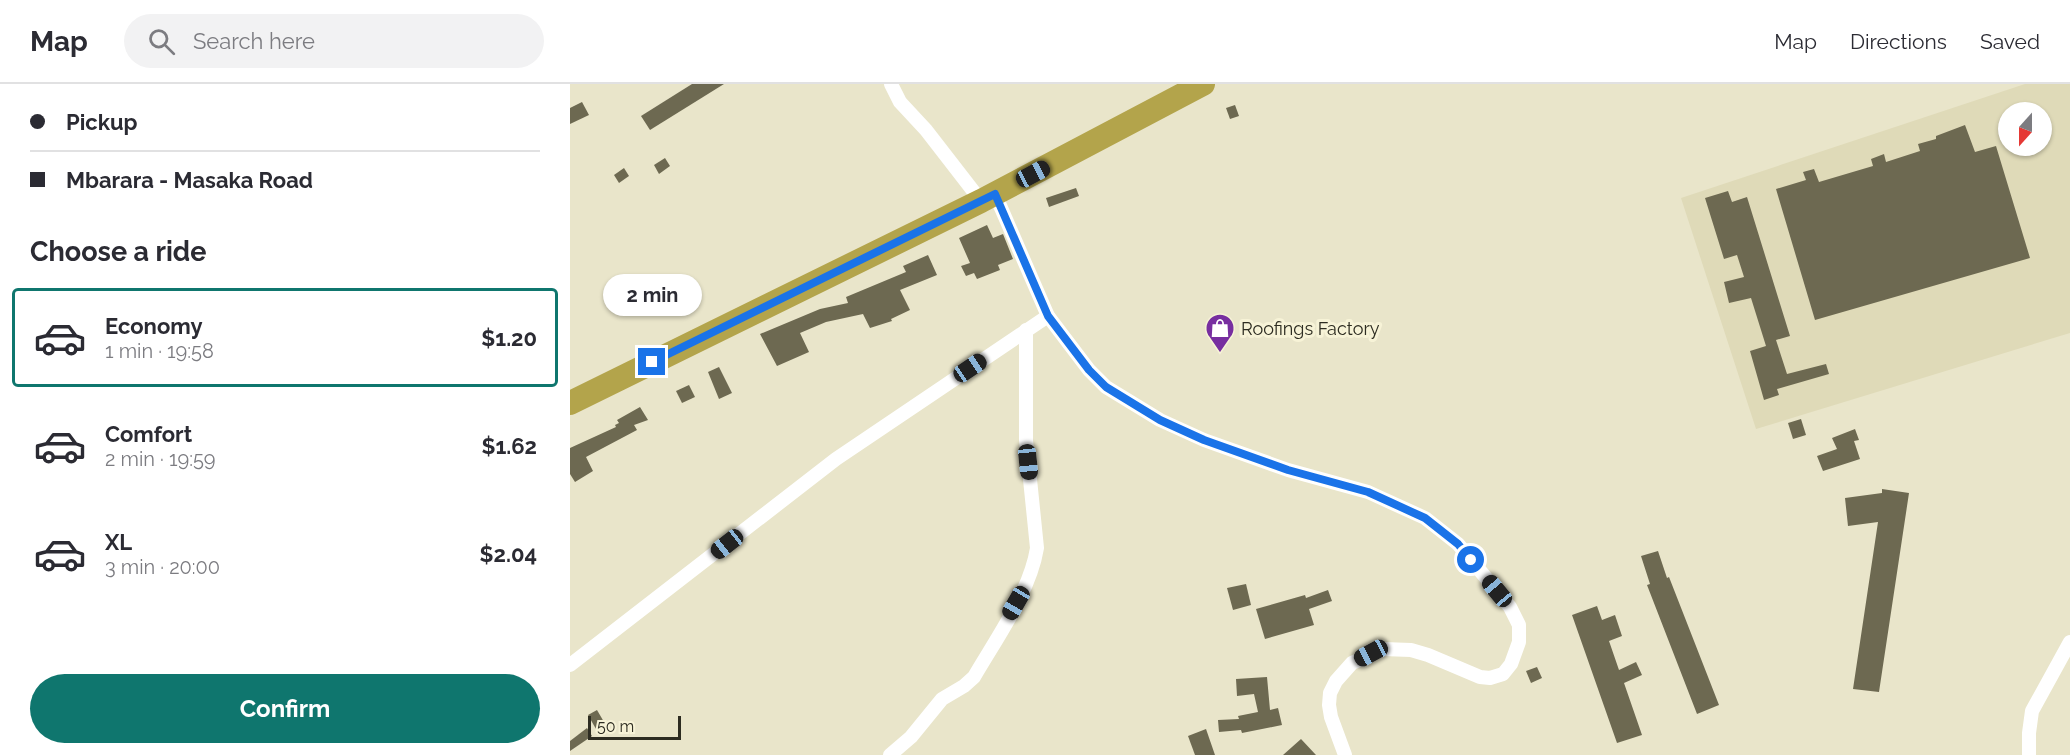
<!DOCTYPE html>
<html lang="en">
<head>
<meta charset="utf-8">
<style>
	:root { --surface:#fff; --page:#f2f2f3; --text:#2b2b33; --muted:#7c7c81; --line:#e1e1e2; --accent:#0f766e }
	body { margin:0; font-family:Raleway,sans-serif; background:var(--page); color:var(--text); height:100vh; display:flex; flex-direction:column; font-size:22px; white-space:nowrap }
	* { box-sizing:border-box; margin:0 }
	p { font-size:20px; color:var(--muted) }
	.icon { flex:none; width:33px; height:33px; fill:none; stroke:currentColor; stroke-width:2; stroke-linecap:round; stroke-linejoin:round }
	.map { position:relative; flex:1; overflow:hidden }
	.drawer { display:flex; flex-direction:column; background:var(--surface); width:570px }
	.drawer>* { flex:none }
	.guide { display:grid; align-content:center; height:132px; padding:0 30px; background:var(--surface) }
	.needle { width:39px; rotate:201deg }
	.buttons { position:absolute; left:1428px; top:18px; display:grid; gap:12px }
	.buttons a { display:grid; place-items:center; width:54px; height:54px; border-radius:50%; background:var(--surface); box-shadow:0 2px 4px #0004; font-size:30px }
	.scale { position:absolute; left:18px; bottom:15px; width:93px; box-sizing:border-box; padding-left:6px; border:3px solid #2d2c21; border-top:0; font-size:16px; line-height:21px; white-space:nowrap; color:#2d2c21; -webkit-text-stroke:4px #f7f3d7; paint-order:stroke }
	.end { position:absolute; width:27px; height:27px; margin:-14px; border:8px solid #1a73e8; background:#fff; box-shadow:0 0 0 3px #fff }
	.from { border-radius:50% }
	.bubble { position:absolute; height:42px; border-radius:21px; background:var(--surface); box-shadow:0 2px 4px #0004; font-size:20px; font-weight:700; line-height:42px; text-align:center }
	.car { position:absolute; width:18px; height:36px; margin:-18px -9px; border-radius:8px; box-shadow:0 0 4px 2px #0007; background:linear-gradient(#222 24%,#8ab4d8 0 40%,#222 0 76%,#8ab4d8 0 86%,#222 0) }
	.guide b { display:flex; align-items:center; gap:21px; height:57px; font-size:22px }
	.guide b+b { border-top:2px solid var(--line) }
	.guide i { width:15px; height:15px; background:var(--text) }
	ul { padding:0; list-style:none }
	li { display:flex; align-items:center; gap:18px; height:99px; margin:0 12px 9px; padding:0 18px; border:3px solid transparent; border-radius:6px }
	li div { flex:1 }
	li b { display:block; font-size:22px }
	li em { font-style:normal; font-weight:700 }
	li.selected { border-color:var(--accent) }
	li>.icon { width:54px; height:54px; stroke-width:1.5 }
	h2 { padding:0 30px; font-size:27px; line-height:72px }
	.primary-button { display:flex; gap:12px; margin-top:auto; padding:12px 30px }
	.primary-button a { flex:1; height:69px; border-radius:36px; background:var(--accent); color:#fff; font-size:24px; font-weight:700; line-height:69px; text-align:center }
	header { display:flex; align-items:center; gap:36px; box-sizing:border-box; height:84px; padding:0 30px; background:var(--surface); border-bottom:2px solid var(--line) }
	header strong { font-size:28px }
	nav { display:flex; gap:33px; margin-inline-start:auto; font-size:21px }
	.search { width:420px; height:54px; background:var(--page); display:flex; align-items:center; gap:15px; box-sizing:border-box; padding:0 21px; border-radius:33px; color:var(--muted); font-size:22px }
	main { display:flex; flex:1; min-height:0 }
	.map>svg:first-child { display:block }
	.built { fill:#dfdab8; fill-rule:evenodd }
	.building { fill:#6d6951 }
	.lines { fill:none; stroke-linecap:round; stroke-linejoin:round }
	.street { stroke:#fff; stroke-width:14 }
	.highway { stroke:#b3a44b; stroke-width:24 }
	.route { stroke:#1a73e8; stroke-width:8 }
	.labels { text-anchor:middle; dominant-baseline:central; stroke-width:6; stroke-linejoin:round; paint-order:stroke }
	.poi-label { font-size:18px; fill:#2d2c21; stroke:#f7f3d7; text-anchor:start }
</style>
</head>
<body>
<header>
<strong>Map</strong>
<div class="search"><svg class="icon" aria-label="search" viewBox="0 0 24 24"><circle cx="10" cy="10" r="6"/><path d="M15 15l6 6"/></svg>Search here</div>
<nav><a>Map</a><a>Directions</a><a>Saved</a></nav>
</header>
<main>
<section class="drawer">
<div class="guide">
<b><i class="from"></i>Pickup</b>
<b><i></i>Mbarara - Masaka Road</b>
</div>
<h2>Choose a ride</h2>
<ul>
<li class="selected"><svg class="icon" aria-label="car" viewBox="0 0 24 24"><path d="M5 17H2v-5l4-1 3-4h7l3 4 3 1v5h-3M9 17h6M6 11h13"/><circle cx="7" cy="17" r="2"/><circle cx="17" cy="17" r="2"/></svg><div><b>Economy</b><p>1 min · 19:58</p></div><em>$1.20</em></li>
<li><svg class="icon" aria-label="car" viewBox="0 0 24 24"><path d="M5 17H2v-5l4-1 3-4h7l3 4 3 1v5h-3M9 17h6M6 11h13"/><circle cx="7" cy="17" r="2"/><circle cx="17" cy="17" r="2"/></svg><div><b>Comfort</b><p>2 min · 19:59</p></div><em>$1.62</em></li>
<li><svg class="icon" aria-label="car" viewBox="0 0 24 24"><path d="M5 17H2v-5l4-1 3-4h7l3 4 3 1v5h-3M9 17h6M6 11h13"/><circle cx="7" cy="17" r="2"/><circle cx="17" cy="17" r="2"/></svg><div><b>XL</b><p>3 min · 20:00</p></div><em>$2.04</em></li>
</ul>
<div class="primary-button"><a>Confirm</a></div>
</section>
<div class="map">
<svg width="1500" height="671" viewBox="0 0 1500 671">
	<rect width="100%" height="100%" fill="#e9e5ca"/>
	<!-- built -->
	<path class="built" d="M1455,0H1500V249L1186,345L1111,114ZM1438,28H1472V62H1438Z"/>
	<!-- building -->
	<g class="building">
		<polygon points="122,0 154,0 80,46 71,32"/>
		<polygon points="12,18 19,31 0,40 0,24"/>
		<polygon points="665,21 669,32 660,35 656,24"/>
		<polygon points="1395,41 1405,68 1426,62 1460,174 1245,236 1206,105 1236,96 1233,88 1244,85 1249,98 1303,82 1301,75 1314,70 1316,78 1350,67 1348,60 1366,55 1366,52"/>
		<polygon points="95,74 100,82 89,90 84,81"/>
		<polygon points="54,84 59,92 49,99 44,91"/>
		<polygon points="506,104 509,112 479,123 476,114"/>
		<polygon points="1158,107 1162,118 1177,113 1220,252 1206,256 1217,290 1256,280 1259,290 1207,305 1209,311 1194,316 1180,267 1196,262 1181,214 1159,219 1154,198 1174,193 1167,171 1154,175 1135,114"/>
		<polygon points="417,141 423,154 433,150 443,175 428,181 430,186 407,195 404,189 396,192 391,182 400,179 389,154"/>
		<polygon points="358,171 367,191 330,206 340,226 321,235 322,237 300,244 293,230 256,238 230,249 239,268 207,282 190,250 250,225 278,219 276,213 336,188 333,182"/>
		<polygon points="149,283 162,309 149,315 138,288"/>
		<polygon points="119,301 125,313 112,319 106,307"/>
		<polygon points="70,323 78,336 64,341 67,346 16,373 23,387 5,398 0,390 0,364 46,343 45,341 49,339 47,336"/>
		<polygon points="1231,335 1236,351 1223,355 1218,339"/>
		<polygon points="1285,345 1289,356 1284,357 1290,375 1253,387 1247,372 1267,365 1262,354"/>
		<polygon points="1312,405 1339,409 1309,608 1283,605 1308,438 1278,442 1275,414 1312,409"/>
		<polygon points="1088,467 1097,494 1099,493 1149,621 1127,630 1077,501 1080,500 1071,472"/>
		<polygon points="676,500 681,521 663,526 657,504"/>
		<polygon points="758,506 762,517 739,525 744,541 695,555 686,525 735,511 736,514"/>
		<polygon points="1027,522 1032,536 1045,531 1052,552 1039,557 1049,586 1066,578 1072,591 1054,599 1072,651 1047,659 1002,531"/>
		<polygon points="967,583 972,594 961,599 956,587"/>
		<polygon points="697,593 700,626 708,624 712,641 672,649 671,646 649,648 648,636 669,635 668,632 688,628 684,610 667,612 666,595"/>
		<polygon points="27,626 34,638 26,645 18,631"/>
		<polygon points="17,644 22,652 0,667 0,657"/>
		<polygon points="636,645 645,671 625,671 618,652"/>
		<polygon points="731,655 746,671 713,671"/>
	</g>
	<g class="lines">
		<!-- street -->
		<g class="street">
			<polyline points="321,0 330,18 356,46 411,117"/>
			<polyline points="425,110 478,232 519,286 536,303 590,336 634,356 718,386 798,408 855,434 888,460 940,523 949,541 949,558 941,580 933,590 920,594 910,593 858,571 841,566 813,565 782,579 766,597 760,609 759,621 761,633 775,671"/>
			<polyline points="0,581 266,375 478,232"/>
			<path d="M320,671L341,653L372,615L394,602L404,593C426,555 460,508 467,464L456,356V246"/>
			<polyline points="1459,671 1459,649 1462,627 1500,558"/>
		</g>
		<!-- highway -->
		<polyline class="highway" points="0,319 411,117 633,0"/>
	</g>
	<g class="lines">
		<!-- route -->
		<polyline class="route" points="82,278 425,110 478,232 519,286 536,303 590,336 634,356 718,386 798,408 855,434 888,460 901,476"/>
	</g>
	<!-- icons -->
	<defs>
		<g id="shop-pin" transform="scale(1.5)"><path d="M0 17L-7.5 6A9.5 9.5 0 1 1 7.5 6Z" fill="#772ea0" stroke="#f7f3d7"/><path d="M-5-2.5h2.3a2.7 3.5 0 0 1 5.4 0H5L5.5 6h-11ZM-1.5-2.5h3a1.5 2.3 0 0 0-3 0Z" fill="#fff"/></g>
	</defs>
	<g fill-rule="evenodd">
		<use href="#shop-pin" x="650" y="244"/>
	</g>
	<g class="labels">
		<!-- poi labels -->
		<g class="poi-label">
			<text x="671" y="244">Roofings Factory</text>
		</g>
	</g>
</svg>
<div class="buttons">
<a><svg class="needle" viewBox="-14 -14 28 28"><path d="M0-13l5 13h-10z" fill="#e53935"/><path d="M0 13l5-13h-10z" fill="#7c7c81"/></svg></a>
</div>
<div class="scale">50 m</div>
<i class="end from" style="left:901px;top:476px"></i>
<i class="end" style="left:82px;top:278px"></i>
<div class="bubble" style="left:33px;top:190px;width:99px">2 min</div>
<i class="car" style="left:463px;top:90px;rotate:62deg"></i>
<i class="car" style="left:400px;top:284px;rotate:56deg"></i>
<i class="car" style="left:458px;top:378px;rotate:174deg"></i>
<i class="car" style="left:157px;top:460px;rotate:232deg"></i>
<i class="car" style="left:927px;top:507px;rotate:320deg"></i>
<i class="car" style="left:446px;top:519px;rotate:210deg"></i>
<i class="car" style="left:801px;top:569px;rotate:242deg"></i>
</div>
</main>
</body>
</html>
